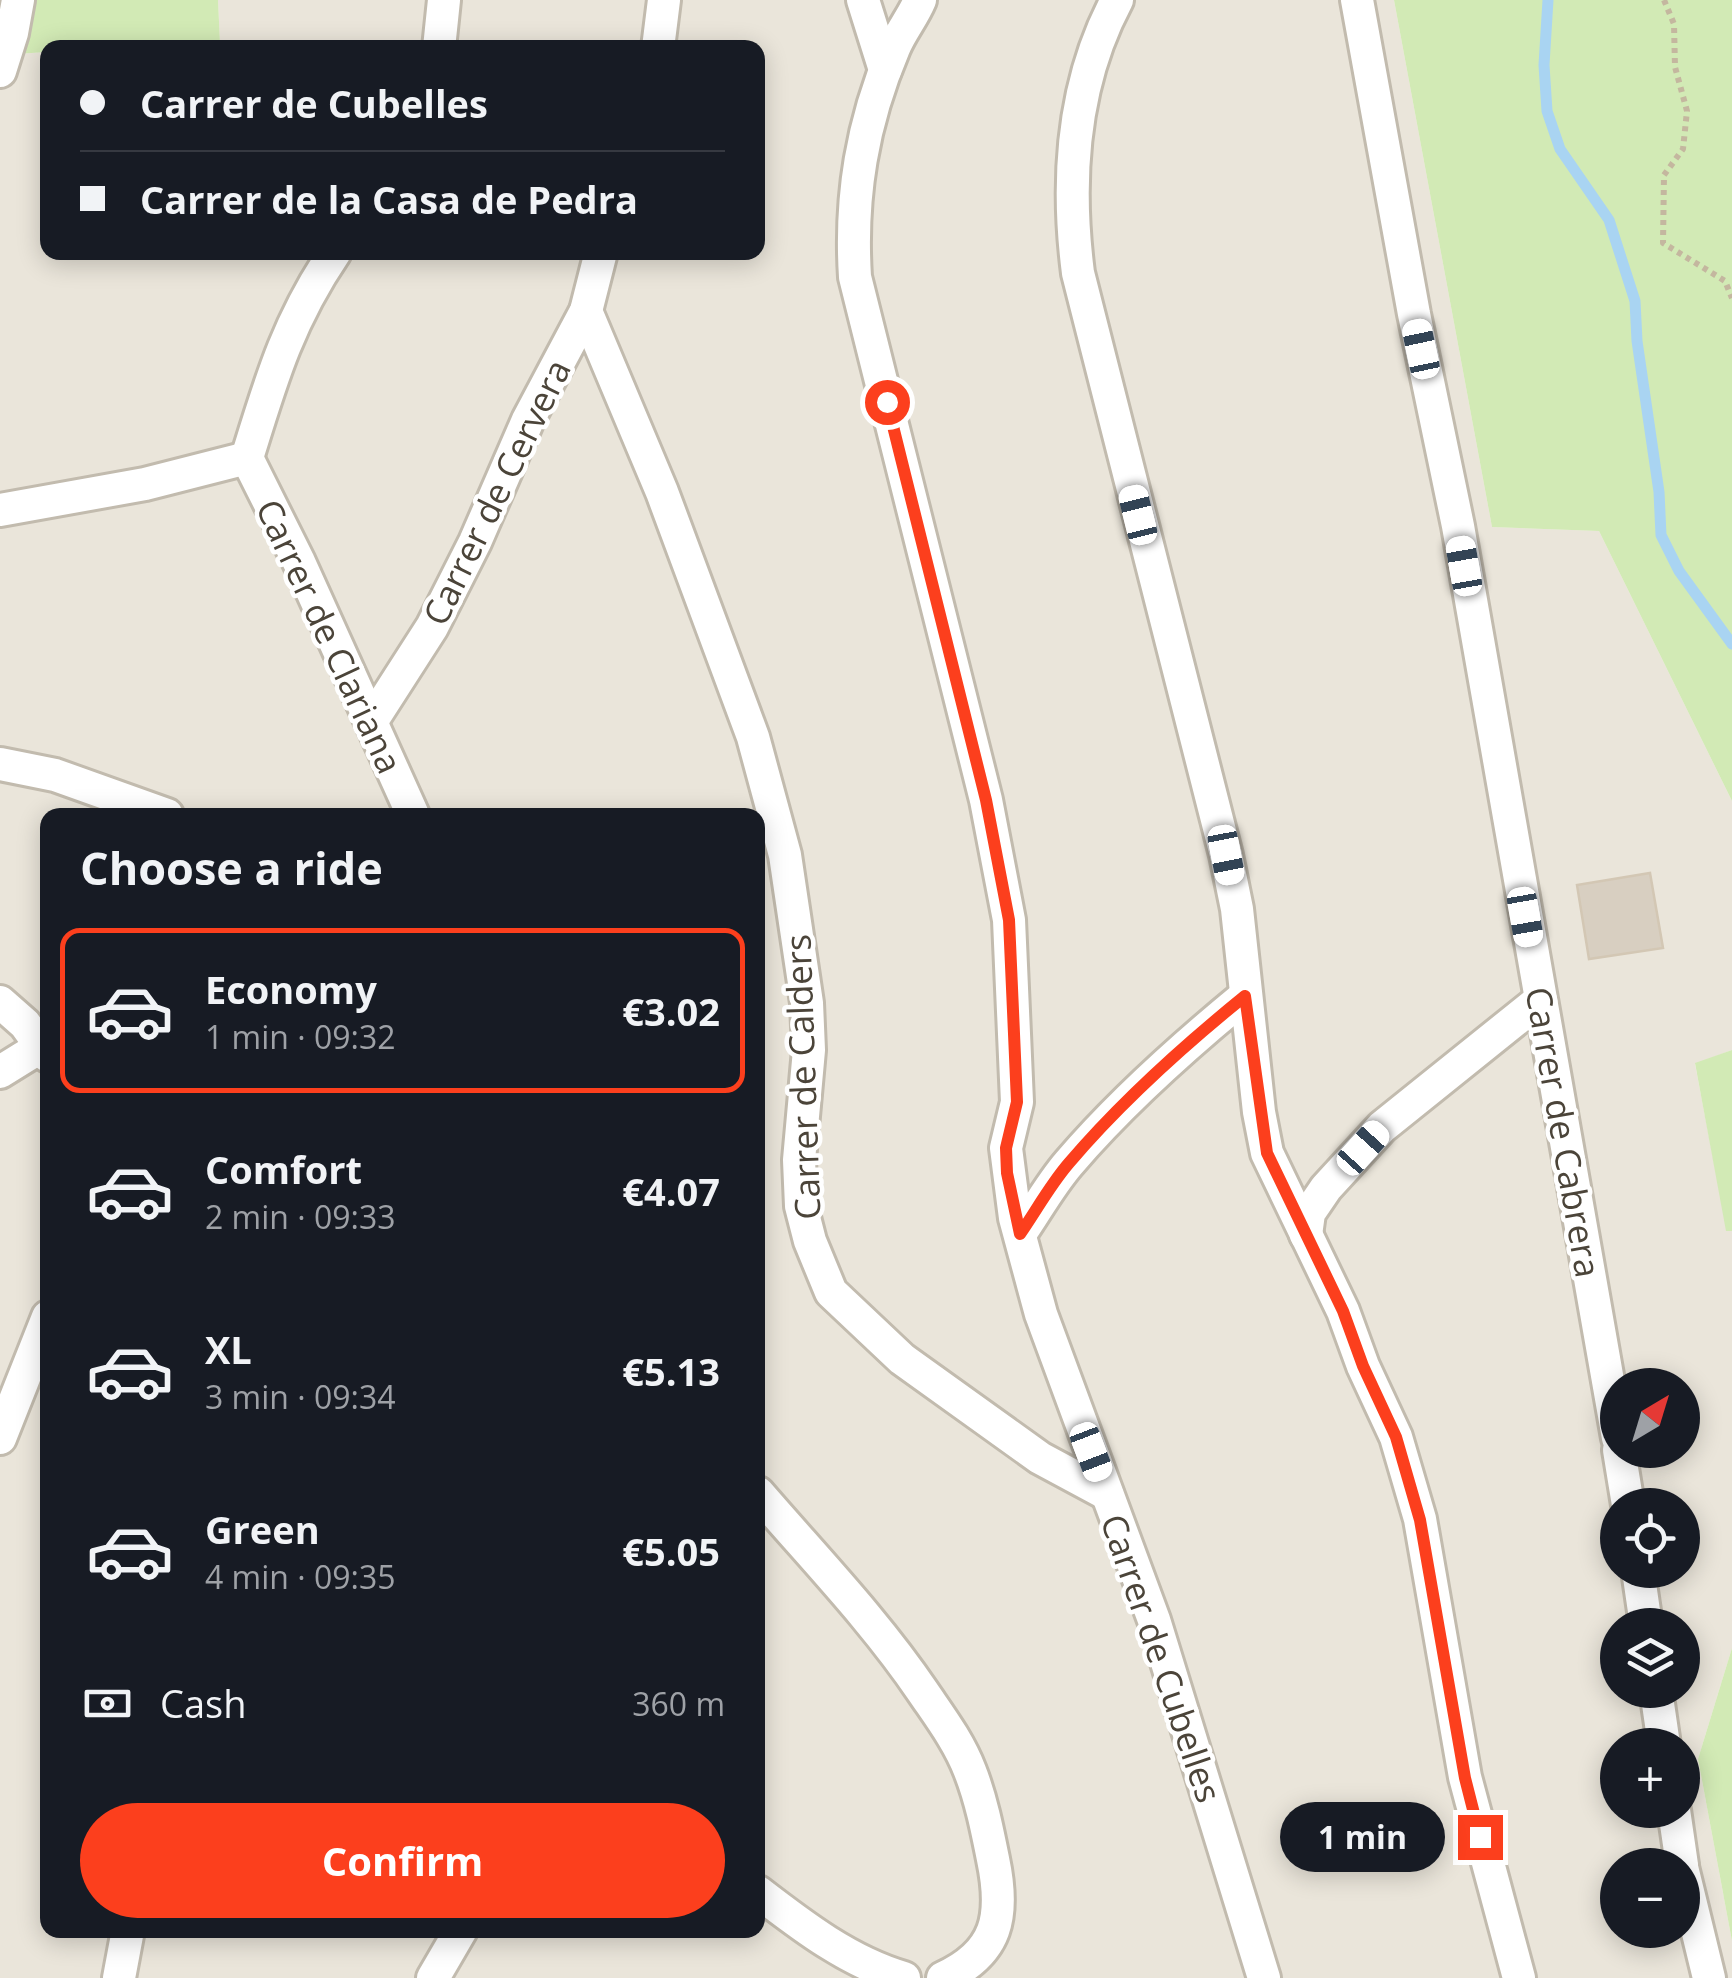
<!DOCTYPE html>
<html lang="en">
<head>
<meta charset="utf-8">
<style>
	:root { --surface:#171b24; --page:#20242c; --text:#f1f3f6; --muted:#9ea1a6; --line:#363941; --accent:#fc3f1d }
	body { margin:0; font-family:"Open Sans",sans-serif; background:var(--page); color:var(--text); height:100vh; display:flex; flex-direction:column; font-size:38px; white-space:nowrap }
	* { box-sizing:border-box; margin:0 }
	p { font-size:32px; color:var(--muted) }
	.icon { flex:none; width:55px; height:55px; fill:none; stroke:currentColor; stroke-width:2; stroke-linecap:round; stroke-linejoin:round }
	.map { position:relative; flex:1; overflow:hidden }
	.side { position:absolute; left:40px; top:808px; width:725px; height:1130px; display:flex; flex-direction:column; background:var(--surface); border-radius:20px; box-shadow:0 5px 25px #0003 }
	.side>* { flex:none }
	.banner { position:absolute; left:40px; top:40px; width:725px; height:220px; border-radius:20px; box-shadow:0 5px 25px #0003; display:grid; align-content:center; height:220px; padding:0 40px; background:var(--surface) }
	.needle { width:65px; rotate:38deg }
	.buttons { position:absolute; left:1600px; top:1368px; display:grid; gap:20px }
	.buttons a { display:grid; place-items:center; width:100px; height:100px; border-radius:50%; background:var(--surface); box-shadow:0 5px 25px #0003; font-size:50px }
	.end { position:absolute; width:45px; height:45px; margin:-22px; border:12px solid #fc3f1d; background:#fff; box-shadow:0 0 0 5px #fff }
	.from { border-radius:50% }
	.bubble { position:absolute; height:70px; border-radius:35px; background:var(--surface); box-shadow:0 5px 25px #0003; font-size:32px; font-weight:700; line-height:70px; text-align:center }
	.car { position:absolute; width:30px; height:60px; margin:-30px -15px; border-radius:12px; box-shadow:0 0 8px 2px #0007; background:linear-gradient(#fff 24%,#345 0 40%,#fff 0 76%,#345 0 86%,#fff 0) }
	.banner b { display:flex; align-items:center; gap:35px; height:95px; font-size:38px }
	.banner b+b { border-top:2px solid var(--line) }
	.banner i { width:25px; height:25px; background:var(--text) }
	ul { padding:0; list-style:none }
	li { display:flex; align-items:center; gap:30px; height:165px; margin:0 20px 15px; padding:0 20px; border:5px solid transparent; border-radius:20px }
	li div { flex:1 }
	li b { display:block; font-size:38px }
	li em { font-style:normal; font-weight:700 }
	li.current { border-color:var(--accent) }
	li>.icon { width:90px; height:90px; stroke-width:1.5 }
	h2 { padding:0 40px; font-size:45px; line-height:120px }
	.pay { display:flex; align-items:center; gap:25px; height:110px; padding:0 40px; font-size:38px }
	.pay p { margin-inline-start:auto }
	.button { display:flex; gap:20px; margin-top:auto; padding:20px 40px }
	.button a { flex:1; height:115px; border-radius:60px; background:var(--accent); color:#fff; font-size:40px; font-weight:700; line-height:115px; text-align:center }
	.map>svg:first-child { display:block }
	.residential { fill:#eae5da; fill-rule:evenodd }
	.green { fill:#d2eab5 }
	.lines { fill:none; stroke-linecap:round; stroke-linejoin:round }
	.stream { stroke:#a9d4f2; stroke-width:11 }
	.building { fill:#d8cfc1; stroke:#d3c7b4; stroke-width:2.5 }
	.street-casing { stroke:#c2bbae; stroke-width:38 }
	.path { stroke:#c4b79f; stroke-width:6; stroke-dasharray:5 5; stroke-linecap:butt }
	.street { stroke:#fff; stroke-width:32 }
	.route { stroke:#fc3f1d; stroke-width:12 }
	.labels { text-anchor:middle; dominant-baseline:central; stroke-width:9; stroke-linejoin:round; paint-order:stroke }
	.street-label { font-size:35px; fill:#4b4439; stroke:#fff }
</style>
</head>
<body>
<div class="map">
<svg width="1732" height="1978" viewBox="0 0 1732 1978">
	<rect width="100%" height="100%" fill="#f6f3ec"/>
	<!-- residential -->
	<path class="residential" d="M218,0H1394L1492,527L1599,531L1732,801V1050L1695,1064L1727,1231H1732V1648L1698,1759L1732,1941V1978H0V55L47,52L48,252H758V48L130,47L220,43ZM48,815H758V1930H48ZM1618,1385H1682V1450H1618ZM1618,1505H1682V1570H1618ZM1618,1625H1682V1690H1618ZM1618,1745H1682V1810H1618ZM1618,1865H1682V1930H1618Z"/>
	<!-- green -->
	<g class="green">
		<polygon points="0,0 218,0 220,43 48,48 47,52 0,55"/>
		<polygon points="1394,0 1732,0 1732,801 1599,531 1492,527"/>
		<polygon points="1732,1050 1732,1231 1726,1231 1695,1063"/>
		<polygon points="1732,1648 1732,1941 1698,1759"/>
	</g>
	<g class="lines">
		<!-- stream -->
		<polyline class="stream" points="1548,0 1544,65 1547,111 1560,149 1609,220 1635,301 1637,341 1659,492 1661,535 1679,571 1732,644"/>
	</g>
	<!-- building -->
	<polygon class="building" points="1650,873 1663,948 1589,959 1577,885"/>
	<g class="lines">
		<!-- street casing -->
		<g class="street-casing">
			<g id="street">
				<polyline points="863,0 885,70"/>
				<path d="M920,0C913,17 901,31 894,48C862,123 850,196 855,277L986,800L1009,920L1017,1102L1006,1148L1015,1218L1041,1314L1154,1620L1264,1978"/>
				<path d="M1117,0C1072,84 1066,179 1078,273L1226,855L1237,909L1259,1112L1267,1153L1343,1311L1363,1366L1396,1437L1420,1519L1465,1777L1519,1978"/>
				<polyline points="1357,0 1414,314 1458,526 1618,1438"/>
				<polyline points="439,48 444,0"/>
				<polyline points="658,48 664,0"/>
				<polyline points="0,71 12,33 18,0"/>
				<polyline points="586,311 662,492 753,737 785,855 807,1003 809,1050 799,1160 801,1206 810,1241 831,1292 902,1359 1040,1458 1107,1494"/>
				<polyline points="247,458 299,562 413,815"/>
				<path d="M247,458C271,380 288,321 335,252"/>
				<polyline points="0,510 145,484 247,458"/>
				<polyline points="371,722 432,627 475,542 528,420 586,311 601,252"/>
				<polyline points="0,764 55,775 167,815"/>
				<polyline points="0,1002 25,1024 48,1056"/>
				<polyline points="0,1072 42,1046"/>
				<path d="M1020,1234C1036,1211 1050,1185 1069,1163C1121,1102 1183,1047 1245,996"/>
				<polyline points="1306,1235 1309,1213 1326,1188 1382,1127 1540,1000"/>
				<polyline points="0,1438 48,1317"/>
				<polyline points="1619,1450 1628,1505"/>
				<path d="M758,1493C814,1558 875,1621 923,1692C940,1717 959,1742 970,1771C981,1799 987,1829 993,1859C1005,1916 998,1953 943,1978"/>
				<polyline points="1638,1570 1646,1625"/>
				<polyline points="1656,1690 1664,1745"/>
				<polyline points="1674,1810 1682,1865"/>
				<polyline points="1682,1867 1709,1978"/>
				<path d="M758,1892C802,1926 849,1962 904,1978"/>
				<polyline points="119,1978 128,1930"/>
				<polyline points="433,1978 461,1930"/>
			</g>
		</g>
		<!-- path -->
		<polyline class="path" points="1664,0 1674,24 1675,67 1687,111 1683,149 1664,175 1663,243 1725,281 1732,298"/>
		<!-- street -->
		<use href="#street" class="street"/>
	</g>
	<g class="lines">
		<!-- route -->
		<path class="route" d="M887,402L986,800L1009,920L1017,1102L1006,1148L1007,1173L1020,1234C1036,1211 1050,1185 1069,1163C1121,1102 1182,1047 1245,996L1267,1153L1343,1311L1363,1366L1396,1437L1420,1520L1465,1778L1480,1837"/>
	</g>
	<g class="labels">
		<!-- street labels -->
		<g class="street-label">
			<text transform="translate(496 492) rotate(-64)">Carrer de Cervera</text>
			<text transform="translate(330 636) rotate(65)">Carrer de Clariana</text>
			<text transform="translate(802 1077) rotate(-92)">Carrer de Calders</text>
			<text transform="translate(1564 1132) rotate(80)">Carrer de Cabrera</text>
			<text transform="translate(1162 1658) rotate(71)">Carrer de Cubelles</text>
		</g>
	</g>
</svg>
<div class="buttons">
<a><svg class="needle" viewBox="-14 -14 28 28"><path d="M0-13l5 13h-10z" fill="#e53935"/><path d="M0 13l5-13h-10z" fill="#9ea1a6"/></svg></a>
<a><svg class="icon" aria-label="locate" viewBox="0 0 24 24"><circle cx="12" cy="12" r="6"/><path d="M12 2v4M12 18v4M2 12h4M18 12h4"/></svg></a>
<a><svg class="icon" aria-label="layers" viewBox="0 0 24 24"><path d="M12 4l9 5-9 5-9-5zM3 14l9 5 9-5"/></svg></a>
<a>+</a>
<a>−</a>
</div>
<i class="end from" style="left:887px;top:402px"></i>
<i class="end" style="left:1480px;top:1837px"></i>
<div class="bubble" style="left:1280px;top:1802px;width:165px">1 min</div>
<i class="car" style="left:1421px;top:349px;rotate:348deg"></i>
<i class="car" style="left:1138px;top:515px;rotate:346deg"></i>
<i class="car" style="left:1464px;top:566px;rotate:350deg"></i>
<i class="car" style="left:1226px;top:855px;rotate:169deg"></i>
<i class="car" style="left:1525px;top:917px;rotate:170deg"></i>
<i class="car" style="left:1363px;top:1148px;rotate:42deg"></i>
<i class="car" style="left:1091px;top:1452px;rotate:159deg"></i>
<div class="banner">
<b><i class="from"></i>Carrer de Cubelles</b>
<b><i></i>Carrer de la Casa de Pedra</b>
</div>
<section class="side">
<h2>Choose a ride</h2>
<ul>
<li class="current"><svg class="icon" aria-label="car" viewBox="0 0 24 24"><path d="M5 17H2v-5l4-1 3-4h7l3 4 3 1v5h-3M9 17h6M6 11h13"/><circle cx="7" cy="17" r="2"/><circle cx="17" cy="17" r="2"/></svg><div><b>Economy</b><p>1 min · 09:32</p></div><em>€3.02</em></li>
<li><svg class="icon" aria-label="car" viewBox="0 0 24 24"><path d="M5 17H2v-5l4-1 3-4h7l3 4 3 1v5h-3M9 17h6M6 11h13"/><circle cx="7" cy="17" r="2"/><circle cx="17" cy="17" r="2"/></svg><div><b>Comfort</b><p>2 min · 09:33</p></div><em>€4.07</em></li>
<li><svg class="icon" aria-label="car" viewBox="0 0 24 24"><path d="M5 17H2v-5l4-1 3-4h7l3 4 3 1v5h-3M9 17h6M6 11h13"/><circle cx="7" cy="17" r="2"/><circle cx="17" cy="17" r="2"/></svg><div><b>XL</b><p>3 min · 09:34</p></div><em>€5.13</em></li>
<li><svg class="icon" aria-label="car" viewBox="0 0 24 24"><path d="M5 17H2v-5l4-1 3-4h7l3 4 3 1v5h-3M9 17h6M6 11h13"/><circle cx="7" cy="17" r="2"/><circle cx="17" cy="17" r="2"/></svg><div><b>Green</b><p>4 min · 09:35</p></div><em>€5.05</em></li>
</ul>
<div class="pay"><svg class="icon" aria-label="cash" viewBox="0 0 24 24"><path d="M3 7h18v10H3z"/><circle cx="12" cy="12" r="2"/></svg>Cash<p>360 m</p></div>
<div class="button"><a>Confirm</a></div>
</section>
</div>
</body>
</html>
